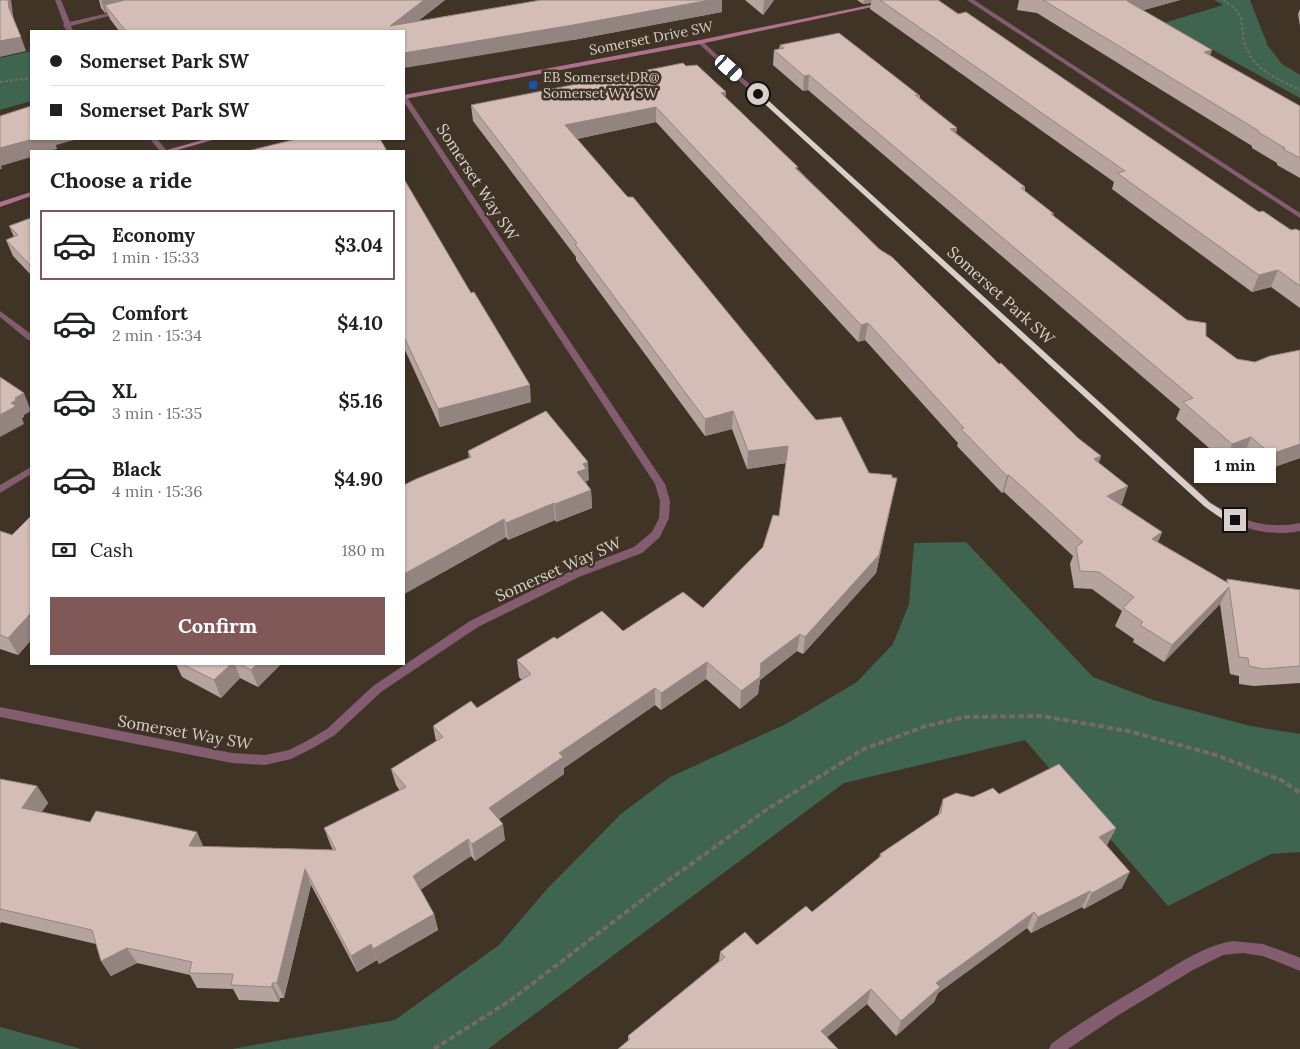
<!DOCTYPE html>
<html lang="en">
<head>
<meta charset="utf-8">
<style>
	:root { --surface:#fff; --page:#f2f2f2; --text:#202124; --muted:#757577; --line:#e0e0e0; --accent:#805858 }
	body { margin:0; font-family:Lora,serif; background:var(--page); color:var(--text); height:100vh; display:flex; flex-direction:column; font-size:19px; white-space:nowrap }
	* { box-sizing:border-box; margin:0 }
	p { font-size:16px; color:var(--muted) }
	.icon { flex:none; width:28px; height:28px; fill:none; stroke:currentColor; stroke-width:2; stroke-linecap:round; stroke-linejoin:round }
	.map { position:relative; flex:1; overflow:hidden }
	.sheet { position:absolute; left:30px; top:150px; width:375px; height:515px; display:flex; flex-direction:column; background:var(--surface); border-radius:0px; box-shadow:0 1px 4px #0004 }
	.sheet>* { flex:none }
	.banner { position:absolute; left:30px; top:30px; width:375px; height:110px; border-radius:0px; box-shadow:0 1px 4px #0004; display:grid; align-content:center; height:110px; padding:0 20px; background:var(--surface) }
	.end { position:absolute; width:22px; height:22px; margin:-11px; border:6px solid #d9d1c9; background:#111; box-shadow:0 0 0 2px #111 }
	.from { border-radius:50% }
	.bubble { position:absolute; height:35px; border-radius:0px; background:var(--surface); box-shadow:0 1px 4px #0004; font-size:16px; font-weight:700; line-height:35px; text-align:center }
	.car { position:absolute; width:15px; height:30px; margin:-15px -8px; border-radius:6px; box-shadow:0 0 4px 1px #0007; background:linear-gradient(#fff 24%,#345 0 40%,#fff 0 76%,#345 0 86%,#fff 0) }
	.banner b { display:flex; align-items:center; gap:18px; height:48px; font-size:19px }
	.banner b+b { border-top:1px solid var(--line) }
	.banner i { width:12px; height:12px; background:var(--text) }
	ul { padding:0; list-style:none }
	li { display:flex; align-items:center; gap:15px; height:70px; margin:0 10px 8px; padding:0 10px; border:2px solid transparent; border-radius:0px }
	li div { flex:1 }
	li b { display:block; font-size:19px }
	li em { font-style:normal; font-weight:700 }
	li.active { border-color:var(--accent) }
	li>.icon { width:45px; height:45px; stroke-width:1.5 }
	h2 { padding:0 20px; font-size:22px; line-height:60px }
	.pay { display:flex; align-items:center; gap:12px; height:55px; padding:0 20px; font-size:19px }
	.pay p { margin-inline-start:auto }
	.cta { display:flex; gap:10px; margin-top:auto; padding:10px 20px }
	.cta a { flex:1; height:58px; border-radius:0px; background:var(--accent); color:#fff; font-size:20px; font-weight:700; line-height:58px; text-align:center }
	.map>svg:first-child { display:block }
	.green { fill:#3f6551 }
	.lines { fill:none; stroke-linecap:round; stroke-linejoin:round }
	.path-far1 { stroke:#756b60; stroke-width:2; stroke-dasharray:3 2; stroke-linecap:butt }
	.path { stroke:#756b60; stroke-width:4; stroke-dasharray:6 3; stroke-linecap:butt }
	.street { fill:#845c6f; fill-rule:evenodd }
	.secondary { fill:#af718e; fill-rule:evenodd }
	.wall { fill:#b6a39d }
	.shaded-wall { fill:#94847f }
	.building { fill:#d4bdb6; stroke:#94847f }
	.route { fill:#d9d1c9 }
	.transit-dot { fill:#1a4fb4; stroke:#3f3426; stroke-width:2 }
	.labels { text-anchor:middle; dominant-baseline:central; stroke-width:5; stroke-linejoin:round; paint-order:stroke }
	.far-street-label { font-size:14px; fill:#d9d1c9; stroke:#3f3426 }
	.far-poi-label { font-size:14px; fill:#d9d1c9; stroke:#3f3426; text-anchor:start }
	.street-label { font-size:16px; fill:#d9d1c9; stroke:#3f3426 }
</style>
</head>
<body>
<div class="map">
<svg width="1300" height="1049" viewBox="0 0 1300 1049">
	<rect width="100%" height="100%" fill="#3f3426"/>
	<!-- green -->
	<g class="green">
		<polygon points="1214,0 1250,0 1268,46 1282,64 1300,75 1300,98 1164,23 1223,5"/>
		<polygon points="31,51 31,101 0,110 0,58"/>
		<polygon points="966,542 1093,677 1153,700 1250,726 1300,734 1300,852 1271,854 1168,906 1025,740 844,783 488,1049 232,1049 395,1020 499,945 547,889 621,814 670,777 786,724 857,682 893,644 909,604 914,543"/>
		<polygon points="0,1027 81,1049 0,1049"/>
	</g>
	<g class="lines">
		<!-- path-far1 -->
		<g class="path-far1">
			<path d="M1223,0C1253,17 1235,31 1249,54C1259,72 1282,81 1300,90"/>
			<polyline points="0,82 31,78"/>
		</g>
		<!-- path -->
		<polyline class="path" points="434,1049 511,1000 655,890 766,810 864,749 923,727 965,717 1042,716 1128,731 1216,755 1283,781 1300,793"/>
		<!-- street -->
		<g class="street">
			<polygon points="55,0 61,0 70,22 121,10 124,12 71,26 73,31 67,31 63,25 64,24"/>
			<polygon points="967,0 974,0 1300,213 1300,218"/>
			<path d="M698,41H702L1210,502C1239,520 1266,530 1300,523V531C1264,538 1233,526 1204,506L698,43Z"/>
			<polygon points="404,95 407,97 665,484 670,501 669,518 660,537 642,553 579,577 478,627 381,692 335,735 313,748 291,759 265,765 232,763 0,717 0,707 232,753 265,755 289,750 305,742 327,729 373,686 470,621 571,571 634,547 652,532 659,518 660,501 655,484 404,102"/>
			<polygon points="150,139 157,139 167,151 160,151"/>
			<polygon points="0,311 31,334 31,340 28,340 0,317"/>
			<polygon points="31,467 31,474 0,493 0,485"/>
			<path d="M1233,941L1263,944L1296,956L1300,958V971L1263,956L1242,953L1223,955L1193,970L1117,1016L1068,1049H1049L1051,1044C1084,1020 1118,1000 1153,979C1178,964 1203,946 1233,941Z"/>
		</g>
		<!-- secondary -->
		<g class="secondary">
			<polygon points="894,0 905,0 700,44 404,99 404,95 700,40"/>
			<polygon points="206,139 216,139 174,151 163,151"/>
			<polygon points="31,192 31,196 0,207 0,202"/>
		</g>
	</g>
	<!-- wall -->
	<g class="wall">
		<polygon points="99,0 445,0 418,21 541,0 722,0 722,12 573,40 404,31 119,31 110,19 107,12 105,13 101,8"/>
		<polygon points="745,0 774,0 763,15"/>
		<polygon points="857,0 938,0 1259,212 1291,230 1300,231 1300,308 1271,287 1252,292 1112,189 1114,182 870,9 871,3 863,4"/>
		<polygon points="1019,0 1180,0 1143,10 1212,50 1210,55 1300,106 1300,178 1277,165 1277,163 1252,148 1252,146 1037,13 1017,10"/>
		<polygon points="1300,9 1300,26 1298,14"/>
		<polygon points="780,45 920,96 920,98 957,128 956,133 1025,187 1025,191 1054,216 1206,336 1237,359 1255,362 1300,458 1263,471 1244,455 1225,462 1176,419 1180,409 808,90 803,91 773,65 774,50 779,49"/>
		<polygon points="726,98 829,200 999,364 1078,438 1101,456 1099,462 1122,504 1120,504 1162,532 1158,542 1226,582 1227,579 1300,590 1300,683 1254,686 1239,684 1239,676 1230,674 1220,604 1164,662 1133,642 1134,639 1115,626 1122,611 1092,589 1074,588 1070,564 1073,556 1004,492 1002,493 957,446 958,443 865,340 858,342 656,122 577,139 816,420 869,473 897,478 876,573 803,654 797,651 760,680 758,694 740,709 706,679 661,710 655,705 564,768 564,774 499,819 505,840 475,861 471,856 420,890 434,914 438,930 379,964 377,960 357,972 311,885 284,998 280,998 279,1002 239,1000 233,989 197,988 190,975 137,963 111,976 101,961 96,944 1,922 0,924 0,779 37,786 48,803 41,812 204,847 333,850 330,844 324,828 400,791 396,785 391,769 436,741 433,726 477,708 522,680 519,677 517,660 557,639 623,631 703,608 763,547 779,516 786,463 747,469 732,429 705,436 576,260 576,257 473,121 471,105"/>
		<polygon points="404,179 531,402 440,427 404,348"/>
		<polygon points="31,218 31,275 13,256 6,240 14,237 9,226"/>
		<polygon points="468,451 589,480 586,481 587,485 591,490 592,508 556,522 555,520 508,540 506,537 404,594 404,485 469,458"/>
		<polygon points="31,516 31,640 18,655 0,649 0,531 12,535"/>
		<polygon points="176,664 281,664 258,687 240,678 221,698 182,677"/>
		<polygon points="999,794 1116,828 1107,845 1122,888 1084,909 1082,907 1031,933 1027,928 938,993 934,1002 896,1036 867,1004 827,1037 628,1041 628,1036 719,961 720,952 757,945 812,912 879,858 880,854 938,815 943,799 973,797"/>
	</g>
	<!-- shaded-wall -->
	<g class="shaded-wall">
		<polygon points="8,0 11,0 14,22 9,8"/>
		<polygon points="101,0 164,0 105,5 107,12 105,13"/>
		<polygon points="424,0 445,0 404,32 390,26"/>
		<polygon points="710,0 722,0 722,12 573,40 404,68 404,53"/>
		<polygon points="764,0 774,0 763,15"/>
		<polygon points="864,0 872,0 871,3 863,4"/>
		<polygon points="1131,0 1180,0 1123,16 1127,1"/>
		<polygon points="21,37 26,51 0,57 0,41"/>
		<polygon points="1212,50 1207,65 1204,52"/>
		<polygon points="809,75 808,90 803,91 804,76"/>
		<polygon points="726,92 725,107 721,93"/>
		<polygon points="656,107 656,122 566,141 565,125"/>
		<polygon points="957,128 954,143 950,129"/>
		<polygon points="33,139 78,139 56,145 57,149 50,151 31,151 31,157 1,166 2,169 0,169 0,148"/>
		<polygon points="1278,270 1271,287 1252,292 1259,275"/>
		<polygon points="868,323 865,340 858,342 861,325"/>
		<polygon points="530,385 531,402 440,427 438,409"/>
		<polygon points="24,393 31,411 24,415 24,417 22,418 24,424 0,437 0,415 15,398"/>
		<polygon points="733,411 732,429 705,436 705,419"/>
		<polygon points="1251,437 1244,455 1225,462 1232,444"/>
		<polygon points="1300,444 1300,458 1263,471 1271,454"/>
		<polygon points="788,446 786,463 747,469 748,451"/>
		<polygon points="1101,456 1095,473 1094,459"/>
		<polygon points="588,462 589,480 586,481 587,486 577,472 583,464"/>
		<polygon points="1009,475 1004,492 1002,493 1007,476"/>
		<polygon points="897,478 876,573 803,654 805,637"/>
		<polygon points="1128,486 1122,504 1101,513 1107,496"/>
		<polygon points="591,490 592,508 556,522 555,504"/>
		<polygon points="554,503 555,520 508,540 506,523"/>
		<polygon points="504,519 506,537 404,594 404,574"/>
		<polygon points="1162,532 1155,549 1152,539"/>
		<polygon points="1229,587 1220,604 1164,662 1172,645"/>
		<polygon points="31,613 31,640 18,655 8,638"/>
		<polygon points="800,634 797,651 760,680 758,694 740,709 741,691 761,663"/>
		<polygon points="707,662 706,679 661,710 661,693"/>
		<polygon points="231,664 235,664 240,678 221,698 214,680"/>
		<polygon points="257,664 281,664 258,687 251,670"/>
		<polygon points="655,688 655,705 564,768 564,774 492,824 489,808 559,753"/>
		<polygon points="37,786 48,803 33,825 22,808"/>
		<polygon points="503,824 505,840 475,861 472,844"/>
		<polygon points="1116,828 1107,844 1091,853 1099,837"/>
		<polygon points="197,832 204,848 189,846"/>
		<polygon points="468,839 471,856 417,892 413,876"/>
		<polygon points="305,869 311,885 284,998 277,983"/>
		<polygon points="1130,872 1122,888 1084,909 1092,893"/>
		<polygon points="1090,891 1082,907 1031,933 1038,917"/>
		<polygon points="1034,912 1027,928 938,993 934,1002 896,1036 901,1021 936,983"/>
		<polygon points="434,914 438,930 379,964 373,949"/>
		<polygon points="371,944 377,960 357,972 351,956"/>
		<polygon points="127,948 137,963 111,976 101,961"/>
		<polygon points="272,983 280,998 279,1002 272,987"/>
		<polygon points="871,989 867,1004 818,1045 821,1031"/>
	</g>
	<!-- building -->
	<g class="building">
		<polygon points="0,0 8,0 9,8 21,37 0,41"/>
		<polygon points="125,0 424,0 390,26 541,0 710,0 573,25 404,53 404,31 126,31 105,5"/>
		<polygon points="880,0 938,0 958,14 966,12 1259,212 1263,211 1291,230 1296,229 1300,231 1300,286 1278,270 1259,275 1117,173 1125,171"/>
		<polygon points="1043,0 1131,0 1127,1 1212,50 1204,52 1300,106 1300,158 1283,149 1285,148 1258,132 1259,131"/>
		<polygon points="839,33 920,96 915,95 957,128 950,129 1025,187 1021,188 1054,214 1051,214 1187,320 1206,323 1206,336 1237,359 1255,362 1270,356 1300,350 1300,444 1271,454 1251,437 1232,444 1183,402 1193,398 809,75 804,76 774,50 784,48 780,45"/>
		<polygon points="683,63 686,66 697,65 726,92 721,93 798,167 795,168 829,200 879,249 892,257 999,364 1001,363 1078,438 1101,456 1094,459 1128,486 1107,496 1162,532 1152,539 1228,583 1227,579 1300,590 1300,666 1263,669 1249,666 1248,658 1239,657 1229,587 1172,645 1140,625 1143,622 1123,608 1134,597 1099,572 1080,571 1076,547 1083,542 1009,475 1007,476 961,429 964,428 868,323 861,325 656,107 565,125 625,194 628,197 633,197 816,420 841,417 869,473 892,475 892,478 897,478 879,555 805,637 800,634 761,663 760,677 741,691 707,662 661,693 655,688 559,753 563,757 489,808 503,824 472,844 468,839 413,876 434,914 373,949 371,944 351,956 305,869 277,983 272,983 272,987 231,985 233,974 189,973 192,962 127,948 101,961 92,930 0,909 0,779 37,786 22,808 90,822 96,811 197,832 189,846 336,850 324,828 406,787 391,769 443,737 433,726 471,701 477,708 531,674 517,660 554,637 557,639 602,611 623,631 683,592 703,608 763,547 773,515 779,516 788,446 748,451 733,411 705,419 575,244 577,243 471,105"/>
		<polygon points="31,106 31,139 33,139 0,148 0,116"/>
		<polygon points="296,139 380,139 387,151 248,151"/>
		<polygon points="404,179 471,293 474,292 530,385 438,409 404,337"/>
		<polygon points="31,218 31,266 6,240 18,235 9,226"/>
		<polygon points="0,377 24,393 15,398 16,400 11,403 16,406 0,415"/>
		<polygon points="546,411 588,462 583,464 586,469 577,472 591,490 555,504 554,503 506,523 504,519 404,574 404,485 416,479 471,457 468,451"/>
		<polygon points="31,516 31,613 8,638 0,635 0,531 12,535"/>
		<polygon points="182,664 231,664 214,680"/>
		<polygon points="240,664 257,664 251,670"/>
		<polygon points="1059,764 1116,828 1099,837 1130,872 1092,893 1090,891 1038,917 1034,912 936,983 940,987 901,1021 871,989 821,1031 838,1049 618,1049 630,1039 628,1036 725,957 720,952 745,932 757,945 806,906 812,912 881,856 880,854 941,813 943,799 956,793 973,797 993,788 999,794"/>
	</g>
	<!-- route -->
	<path class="route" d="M756,93H760L1210,503L1226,513L1238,518V522C1226,524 1214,513 1204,506L756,96Z"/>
	<!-- markers -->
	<rect class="transit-dot" x="528" y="80" width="10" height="10" rx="2.5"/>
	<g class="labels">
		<!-- far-street labels -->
		<g class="far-street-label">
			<text transform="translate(651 38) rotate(-11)">Somerset Drive SW</text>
		</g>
		<!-- far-poi labels -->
		<g class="far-poi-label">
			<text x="543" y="77">EB Somerset DR@<tspan x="543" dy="16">Somerset WY SW</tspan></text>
		</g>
		<!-- street labels -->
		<g class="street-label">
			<text transform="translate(478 182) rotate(57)">Somerset Way SW</text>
			<text transform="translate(1001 295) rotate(42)">Somerset Park SW</text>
			<text transform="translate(558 569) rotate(-24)">Somerset Way SW</text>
			<text transform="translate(185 732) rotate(10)">Somerset Way SW</text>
		</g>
	</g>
</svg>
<i class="end from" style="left:758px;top:94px"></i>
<i class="end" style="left:1235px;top:520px"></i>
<div class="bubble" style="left:1194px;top:448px;width:82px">1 min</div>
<i class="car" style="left:729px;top:68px;rotate:132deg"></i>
<div class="banner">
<b><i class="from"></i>Somerset Park SW</b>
<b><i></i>Somerset Park SW</b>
</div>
<section class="sheet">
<h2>Choose a ride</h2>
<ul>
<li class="active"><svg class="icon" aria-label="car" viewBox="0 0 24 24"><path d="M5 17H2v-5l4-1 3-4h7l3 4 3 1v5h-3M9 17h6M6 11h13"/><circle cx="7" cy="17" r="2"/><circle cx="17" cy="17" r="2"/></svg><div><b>Economy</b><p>1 min · 15:33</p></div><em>$3.04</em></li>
<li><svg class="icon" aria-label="car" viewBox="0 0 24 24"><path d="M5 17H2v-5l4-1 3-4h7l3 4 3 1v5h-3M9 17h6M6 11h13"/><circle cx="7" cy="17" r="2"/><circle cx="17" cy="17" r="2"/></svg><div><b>Comfort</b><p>2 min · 15:34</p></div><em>$4.10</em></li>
<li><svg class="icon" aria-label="car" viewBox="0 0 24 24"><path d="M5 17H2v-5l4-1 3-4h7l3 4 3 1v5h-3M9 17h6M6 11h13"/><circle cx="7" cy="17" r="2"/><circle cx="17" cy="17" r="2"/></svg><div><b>XL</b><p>3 min · 15:35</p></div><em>$5.16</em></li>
<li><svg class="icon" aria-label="car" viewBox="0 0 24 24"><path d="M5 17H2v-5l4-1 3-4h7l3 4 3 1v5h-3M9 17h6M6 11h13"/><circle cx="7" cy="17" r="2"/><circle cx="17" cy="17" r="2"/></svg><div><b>Black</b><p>4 min · 15:36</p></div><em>$4.90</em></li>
</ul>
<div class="pay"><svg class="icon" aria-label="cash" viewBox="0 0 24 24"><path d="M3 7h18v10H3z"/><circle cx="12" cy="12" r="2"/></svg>Cash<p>180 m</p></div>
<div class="cta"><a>Confirm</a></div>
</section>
</div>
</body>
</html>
